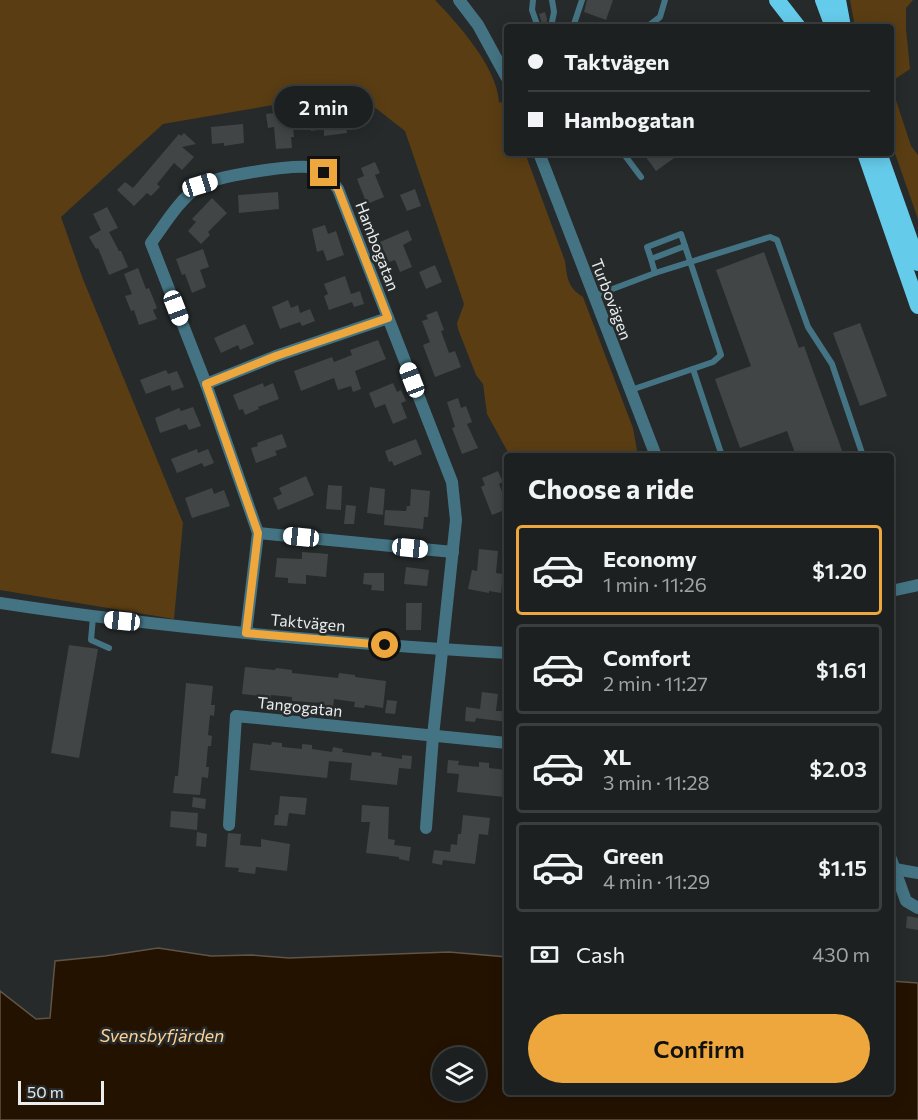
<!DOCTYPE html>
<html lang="en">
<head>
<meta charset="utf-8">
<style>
	:root { --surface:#1c2020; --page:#292d2d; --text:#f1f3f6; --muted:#a0a3a5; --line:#3a3e3e; --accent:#eea73d }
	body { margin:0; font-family:Commissioner,sans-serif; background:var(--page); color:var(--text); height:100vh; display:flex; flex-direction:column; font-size:22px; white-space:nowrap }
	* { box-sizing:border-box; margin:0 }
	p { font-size:20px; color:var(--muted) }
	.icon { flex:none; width:33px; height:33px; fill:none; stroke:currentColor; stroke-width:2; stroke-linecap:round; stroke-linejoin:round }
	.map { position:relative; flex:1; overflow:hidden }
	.side { position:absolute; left:504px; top:453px; width:390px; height:642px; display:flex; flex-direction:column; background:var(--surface); border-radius:6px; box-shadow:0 3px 15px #0003,0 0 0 2px var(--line) }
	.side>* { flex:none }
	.hud { position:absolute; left:504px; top:24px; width:390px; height:132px; border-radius:6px; box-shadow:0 3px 15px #0003,0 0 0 2px var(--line); display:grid; align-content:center; height:132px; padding:0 24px; background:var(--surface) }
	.tools { position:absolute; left:432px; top:1047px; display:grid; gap:12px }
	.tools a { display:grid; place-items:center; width:54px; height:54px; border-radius:50%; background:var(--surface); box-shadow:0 3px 15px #0003,0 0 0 2px var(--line); font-size:30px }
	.scale { position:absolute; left:18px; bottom:15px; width:86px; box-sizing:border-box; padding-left:6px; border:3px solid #eaeded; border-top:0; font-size:16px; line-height:21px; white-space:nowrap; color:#eaeded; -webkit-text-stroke:4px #262a2b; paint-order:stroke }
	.end { position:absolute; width:27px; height:27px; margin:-14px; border:8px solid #eea73d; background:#111; box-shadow:0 0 0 3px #111 }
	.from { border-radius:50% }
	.bubble { position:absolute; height:42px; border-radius:21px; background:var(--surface); box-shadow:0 3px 15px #0003,0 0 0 2px var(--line); font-size:20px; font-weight:600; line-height:42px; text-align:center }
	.car { position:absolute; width:18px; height:36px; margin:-18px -9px; border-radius:8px; box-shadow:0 0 4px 2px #0007; background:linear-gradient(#fff 24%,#345 0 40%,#fff 0 76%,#345 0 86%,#fff 0) }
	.hud b { display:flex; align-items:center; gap:21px; height:57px; font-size:22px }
	.hud b+b { border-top:2px solid var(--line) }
	.hud i { width:15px; height:15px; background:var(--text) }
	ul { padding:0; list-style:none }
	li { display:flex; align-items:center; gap:18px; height:90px; margin:0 12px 9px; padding:0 12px; border:3px solid var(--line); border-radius:6px }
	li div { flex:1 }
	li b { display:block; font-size:22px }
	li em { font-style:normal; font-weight:600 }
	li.on { border-color:var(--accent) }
	li>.icon { width:54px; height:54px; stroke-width:1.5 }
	h2 { padding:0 24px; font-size:27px; line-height:72px }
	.pay { display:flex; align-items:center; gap:15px; height:66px; padding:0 24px; font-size:22px }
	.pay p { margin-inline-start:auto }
	.primary-button { display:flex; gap:12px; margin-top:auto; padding:12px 24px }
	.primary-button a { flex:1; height:69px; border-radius:36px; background:var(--accent); color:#111; font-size:24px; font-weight:600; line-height:69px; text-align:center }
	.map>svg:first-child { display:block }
	.green { fill:#5a3d13 }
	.water { fill:#241200; stroke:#5f5447; stroke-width:1.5; fill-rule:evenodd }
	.building { fill:#414546 }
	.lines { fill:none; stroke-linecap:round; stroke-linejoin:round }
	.service { stroke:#447483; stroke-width:6 }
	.minor { stroke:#447483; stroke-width:12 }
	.trunk { stroke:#65cbea; stroke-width:16 }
	.route { stroke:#eea73d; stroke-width:8 }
	.labels { text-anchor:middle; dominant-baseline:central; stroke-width:5; stroke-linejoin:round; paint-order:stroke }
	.street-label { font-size:16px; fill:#eaeded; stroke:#262a2b }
	.water-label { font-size:18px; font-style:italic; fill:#ffd093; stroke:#262a2b }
</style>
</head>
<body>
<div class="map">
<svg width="918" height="1120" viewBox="0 0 918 1120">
	<rect width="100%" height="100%" fill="#262a2b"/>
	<!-- green -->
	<g class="green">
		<path d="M0,0H435C458,24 497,67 499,102L504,103L507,106V153H525L565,261C567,278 568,288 583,297L633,428L638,456H511L509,454L487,414L483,384L476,375L458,329L457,323L464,304L405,131L373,106L326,96L163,124L61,217L83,279L183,523L174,619L0,590Z"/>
		<polygon points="850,0 913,0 906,8 906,28 910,69 895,79 892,88 911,146 918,155 918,219 891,142 891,27 855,27"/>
	</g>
	<!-- water -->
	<path class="water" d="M158,948L211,956L252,955L289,958L449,952L507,957V1092H891V981L918,983V1120H0V991L36,1019L50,1018L55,961L105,956ZM442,1058H476V1090H442Z"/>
	<!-- building -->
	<g class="building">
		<polygon points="587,0 613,0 606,20 584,12"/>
		<polygon points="545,12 547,19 546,27 543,27 539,14"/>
		<polygon points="291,111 294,137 291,137 292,148 276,149 274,127 268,128 266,114"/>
		<polygon points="322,113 322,117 345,114 347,133 324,136 324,129 311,131 309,114"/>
		<polygon points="243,124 244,143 224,146 224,143 212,144 211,127"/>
		<polygon points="184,133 196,144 182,147 194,157 182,170 174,163 157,184 160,187 151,196 147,193 134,206 117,190 125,182 133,188 179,134 181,136"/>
		<polygon points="643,153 681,153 656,171"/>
		<polygon points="375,162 380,173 375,175 384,197 367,204 357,179 364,176 361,168"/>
		<polygon points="415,189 421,206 407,211 400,195"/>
		<polygon points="278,192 279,209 239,213 238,195"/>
		<polygon points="212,198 227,213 208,232 210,235 201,244 188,231 196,222 192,219"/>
		<polygon points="107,207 118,228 109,232 119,251 121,251 128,267 109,275 98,248 96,249 89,237 101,230 93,214"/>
		<polygon points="325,225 328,234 336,231 344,255 327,261 323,250 317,252 312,229"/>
		<polygon points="408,230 412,240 403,245 412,267 400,272 395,260 389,262 380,242"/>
		<polygon points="203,249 209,267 200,270 206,287 192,293 185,274 182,275 176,259"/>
		<polygon points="764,252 799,348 804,346 844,456 796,456 787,431 740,448 715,379 751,366 716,270"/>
		<polygon points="435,265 442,282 426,289 419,272"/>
		<polygon points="138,268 146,289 149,288 157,308 153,310 157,319 139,325 134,310 131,311 125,296 132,294 124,274"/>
		<polygon points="345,276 351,294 360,291 364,304 354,307 352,302 329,310 324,296 328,294 324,284"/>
		<polygon points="288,300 291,308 298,305 300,313 310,309 315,321 302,326 300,322 280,329 272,307"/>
		<polygon points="437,311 444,330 441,331 449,353 455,351 461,367 435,377 423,345 430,342 422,321 428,319 426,315"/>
		<polygon points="860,323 887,396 860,406 833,333"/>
		<polygon points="245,324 254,344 240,350 238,345 221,353 214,338"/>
		<polygon points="378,340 386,359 355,371 361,389 353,392 351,386 338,390 334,378 301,391 294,371 332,357 334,362 352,355 350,350"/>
		<polygon points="166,370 168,374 177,371 184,387 172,391 170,385 146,394 140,380"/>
		<polygon points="263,383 264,387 273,383 279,399 258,407 259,409 245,415 243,409 239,410 233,395"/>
		<polygon points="393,383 397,392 401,390 406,401 401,403 407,418 393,424 385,404 375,408 369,393"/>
		<polygon points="458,398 461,408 466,406 472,422 467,424 478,448 462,454 452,428 455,427 447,402"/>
		<polygon points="193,407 201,426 189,430 186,424 160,433 155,418 179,408 181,411"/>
		<polygon points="282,434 287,447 275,451 277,455 256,463 251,448 258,446 257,443"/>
		<polygon points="416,439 422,454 394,466 392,461 389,462 385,451"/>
		<polygon points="197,449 198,453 208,449 214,463 204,467 202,463 177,473 171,459"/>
		<polygon points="498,471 503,482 499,484 507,504 507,509 492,515 481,487 485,485 482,478"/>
		<polygon points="306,476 314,495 278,510 273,498 282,494 279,488"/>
		<polygon points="328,485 342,486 341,510 326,509"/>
		<polygon points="370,487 385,489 383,515 367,513"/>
		<polygon points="212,488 214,494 224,490 230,506 192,518 185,498"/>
		<polygon points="411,489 430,491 428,517 424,517 423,529 384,525 385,510 406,511 407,506 410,506"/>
		<polygon points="346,505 356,506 354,524 344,524"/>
		<polygon points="479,549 498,551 496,573 503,574 501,593 489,591 489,593 468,589 472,570 477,571"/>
		<polygon points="302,552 328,554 326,577 306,575 306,584 288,583 288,578 275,577 277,558 302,559"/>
		<polygon points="406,567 429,570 427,586 404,584"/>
		<polygon points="364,573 384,573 384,591 371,590 372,585 363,584"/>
		<polygon points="406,603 422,603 421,630 406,630"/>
		<polygon points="69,645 98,649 79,758 51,753"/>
		<polygon points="245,667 275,670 276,668 292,670 292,673 338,678 339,673 355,675 355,677 386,681 383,708 365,705 364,708 354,707 355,702 334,699 333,708 323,707 323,703 292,701 292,697 271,695 270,701 260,700 261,696 242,694"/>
		<polygon points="186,683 213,686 211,705 215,705 214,716 210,715 208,735 212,736 211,746 208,746 206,767 209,767 208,778 202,777 200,795 173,793 175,776 178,776"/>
		<polygon points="482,692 498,694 496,711 507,711 507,722 476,718 475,722 465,721 466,707 480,709"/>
		<polygon points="387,700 397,701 395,714 385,713"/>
		<polygon points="272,742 282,743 282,747 302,749 302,744 312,745 312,749 332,752 333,747 343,749 342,752 371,756 372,752 382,753 381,756 402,759 402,755 412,756 411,769 399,768 397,785 350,780 352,763 329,761 327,778 250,770 253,743 271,745"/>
		<polygon points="448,760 459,761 458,765 479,767 479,762 489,763 489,768 507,770 504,797 457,792 459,774 447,773"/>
		<polygon points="280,796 307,798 305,815 289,813 287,826 274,825 275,815 278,815"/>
		<polygon points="193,797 206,799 205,809 192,807"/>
		<polygon points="362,805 389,807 388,839 395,840 394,845 411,847 409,861 399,859 399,857 366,853 370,822 361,822"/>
		<polygon points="171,811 198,813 197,830 170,827"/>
		<polygon points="463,815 490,818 488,835 479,834 475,864 443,860 442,865 432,863 434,850 450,852 451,844 457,845 458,834 461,834"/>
		<polygon points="197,832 207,834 206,847 196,846"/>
		<polygon points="228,833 241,834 240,845 261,847 261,839 290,844 287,871 256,867 255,874 238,872 239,868 225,867"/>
		<polygon points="907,916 918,918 918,930 906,928"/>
	</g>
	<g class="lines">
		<!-- service -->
		<g class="service">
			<polyline points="533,0 532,10 538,27"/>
			<polyline points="551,27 554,12 552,0"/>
			<polyline points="573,27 582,0"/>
			<polyline points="647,27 660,17 665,0"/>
			<polyline points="623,153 641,177"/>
			<polyline points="541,157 550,153"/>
			<polyline points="651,259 647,247 681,234 685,246"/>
			<polyline points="594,296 655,273 770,237 777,240 808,327 832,364 863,456"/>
			<polyline points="693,369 722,456"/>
			<polyline points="631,390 713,362 721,355 685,246 651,259 655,273"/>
			<polyline points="93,617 91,640 109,648"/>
		</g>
		<!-- minor -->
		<g class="minor">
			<polyline points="459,0 478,25 507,78"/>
			<polyline points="539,153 656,456"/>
			<polyline points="206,384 276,356 388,318"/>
			<polyline points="258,533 453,552"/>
			<polyline points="891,591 918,585"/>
			<path d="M0,603C168,629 337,643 507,653"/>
			<path d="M246,633L258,533L206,384L151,243C165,224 179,200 199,186C216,176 289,165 309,167C323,169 330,179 338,189L452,482L456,520L433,736L426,828"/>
			<polyline points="229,825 236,716 507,743"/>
			<polyline points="891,859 906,901 918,908"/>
			<polyline points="895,869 918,873"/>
		</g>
		<!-- trunk -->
		<g class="trunk">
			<polyline points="777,0 798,27"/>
			<polyline points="823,0 833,27"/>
			<polyline points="838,0 843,27"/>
			<polyline points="865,153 918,306"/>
			<polyline points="879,153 918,263"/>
		</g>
	</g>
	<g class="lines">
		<!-- route -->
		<polyline class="route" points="324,173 338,189 388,318 276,356 206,384 258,533 246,633 385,645"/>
	</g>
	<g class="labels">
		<!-- street labels -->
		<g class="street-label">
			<text transform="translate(378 246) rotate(69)">Hambogatan</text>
			<text transform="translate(612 299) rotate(69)">Turbovägen</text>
			<text transform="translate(308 622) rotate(5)">Taktvägen</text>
			<text transform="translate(300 706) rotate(6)">Tangogatan</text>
		</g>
		<!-- water labels -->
		<g class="water-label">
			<text x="162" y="1035">Svensbyfjärden</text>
		</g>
	</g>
</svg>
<div class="tools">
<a><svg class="icon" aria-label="layers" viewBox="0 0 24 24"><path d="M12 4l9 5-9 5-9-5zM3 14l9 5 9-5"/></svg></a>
</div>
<div class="scale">50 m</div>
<i class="end from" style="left:385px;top:645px"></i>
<i class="end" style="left:324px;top:173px"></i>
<div class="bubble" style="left:274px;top:86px;width:99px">2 min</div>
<i class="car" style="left:200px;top:185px;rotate:73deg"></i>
<i class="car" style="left:176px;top:308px;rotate:159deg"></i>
<i class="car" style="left:412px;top:380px;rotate:339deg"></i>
<i class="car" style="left:301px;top:537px;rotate:276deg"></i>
<i class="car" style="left:410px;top:548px;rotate:96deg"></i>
<i class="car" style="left:122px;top:621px;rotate:276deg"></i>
<div class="hud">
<b><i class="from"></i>Taktvägen</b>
<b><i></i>Hambogatan</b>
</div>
<section class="side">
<h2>Choose a ride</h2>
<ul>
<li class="on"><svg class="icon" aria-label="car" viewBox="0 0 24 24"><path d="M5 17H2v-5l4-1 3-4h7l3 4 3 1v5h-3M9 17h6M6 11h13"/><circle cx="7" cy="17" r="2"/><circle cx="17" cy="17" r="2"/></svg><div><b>Economy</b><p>1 min · 11:26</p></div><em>$1.20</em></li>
<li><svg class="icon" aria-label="car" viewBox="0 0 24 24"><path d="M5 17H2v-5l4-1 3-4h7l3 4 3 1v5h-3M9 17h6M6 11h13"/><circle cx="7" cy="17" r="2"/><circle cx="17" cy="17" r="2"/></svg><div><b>Comfort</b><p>2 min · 11:27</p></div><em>$1.61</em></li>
<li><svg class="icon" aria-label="car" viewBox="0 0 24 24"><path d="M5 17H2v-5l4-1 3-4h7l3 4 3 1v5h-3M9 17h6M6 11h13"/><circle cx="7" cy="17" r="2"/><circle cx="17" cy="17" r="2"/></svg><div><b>XL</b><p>3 min · 11:28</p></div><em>$2.03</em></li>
<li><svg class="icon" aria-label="car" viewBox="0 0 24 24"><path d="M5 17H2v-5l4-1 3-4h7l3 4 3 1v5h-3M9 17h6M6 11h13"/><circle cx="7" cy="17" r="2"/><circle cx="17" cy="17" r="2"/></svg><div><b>Green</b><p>4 min · 11:29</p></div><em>$1.15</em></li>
</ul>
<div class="pay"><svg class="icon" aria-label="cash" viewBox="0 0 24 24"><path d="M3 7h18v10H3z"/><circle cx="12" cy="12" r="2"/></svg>Cash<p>430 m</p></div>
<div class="primary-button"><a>Confirm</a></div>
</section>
</div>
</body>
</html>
